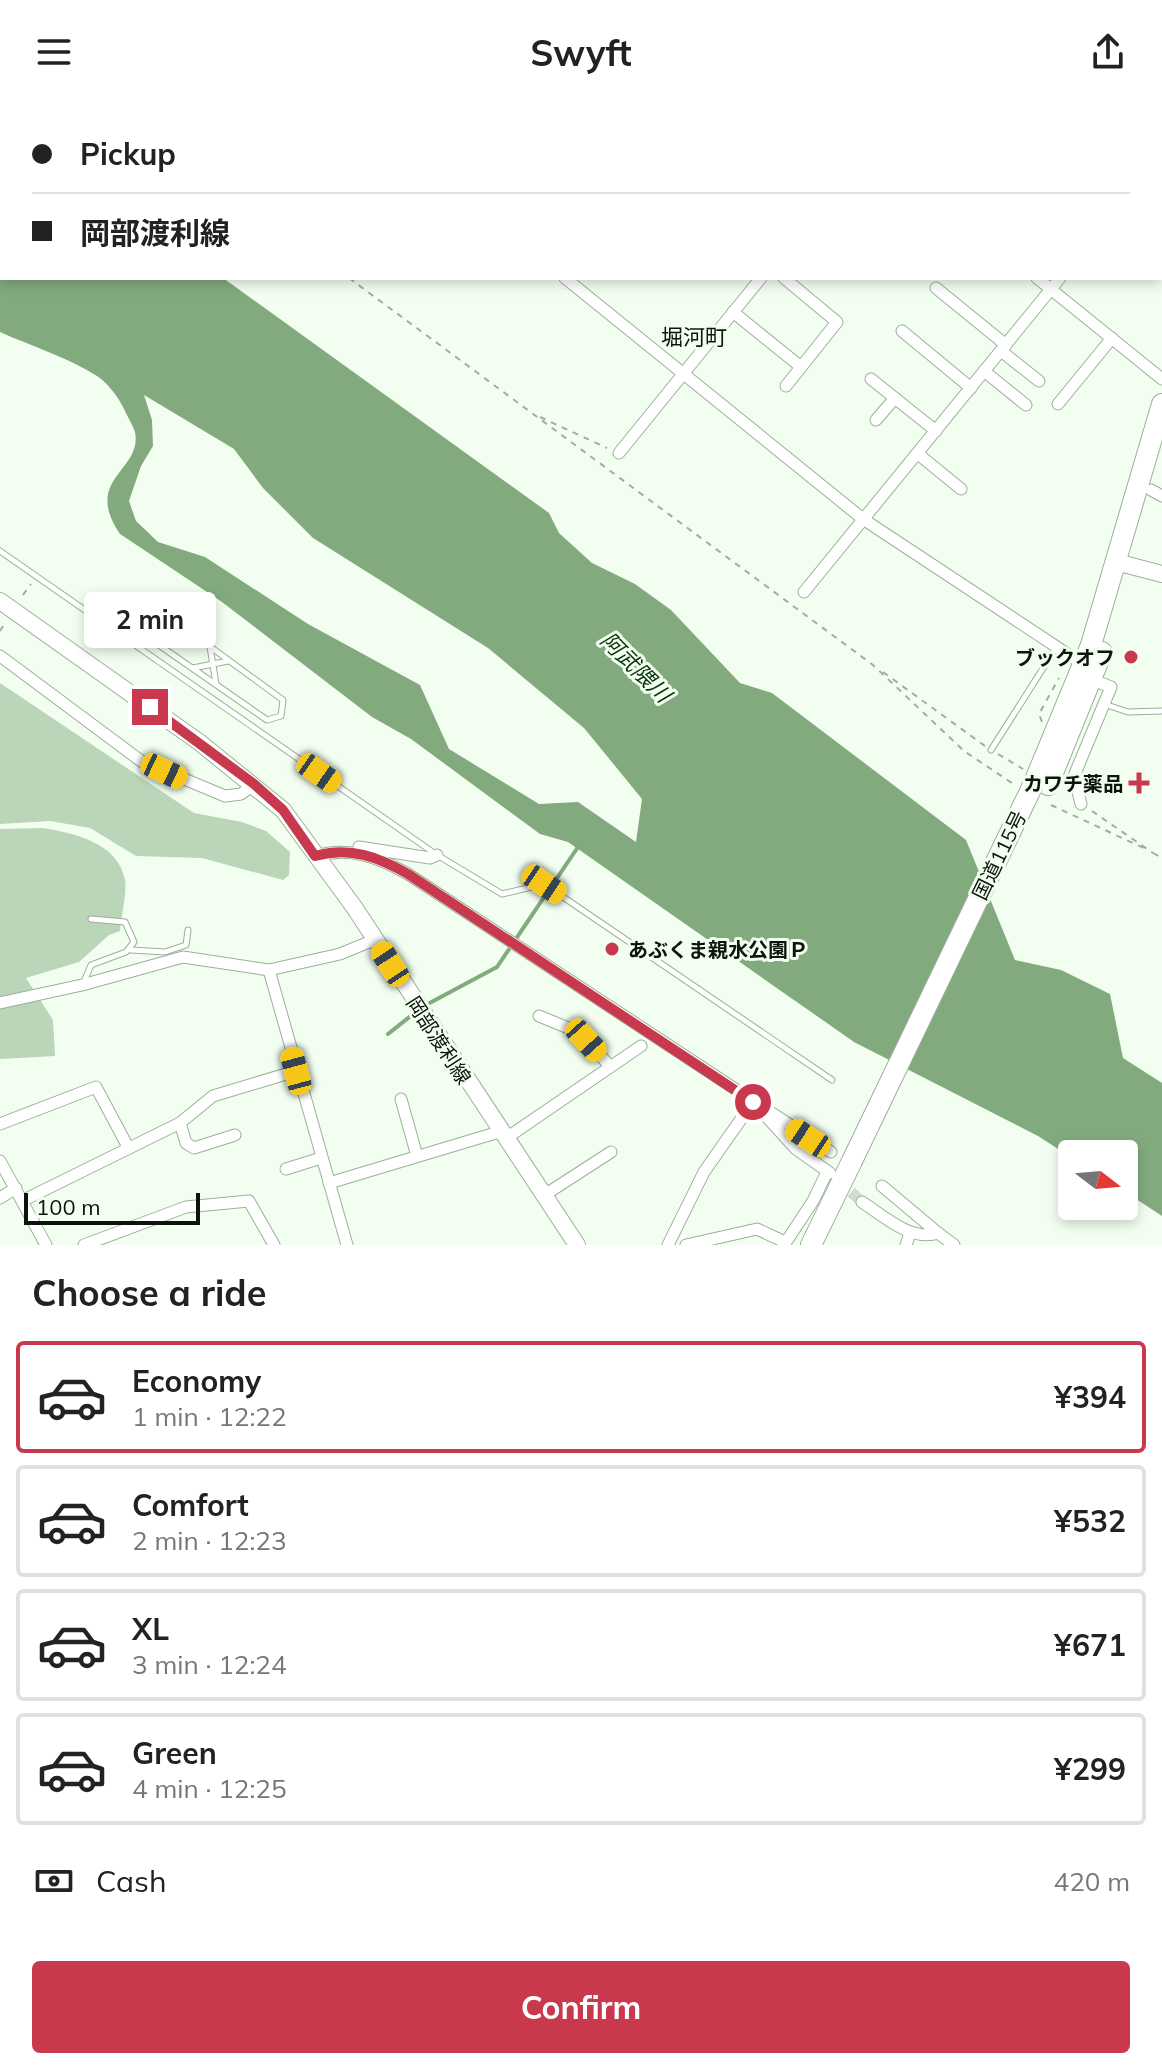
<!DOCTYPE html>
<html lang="en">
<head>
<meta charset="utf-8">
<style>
	:root { --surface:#fff; --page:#f6f6f6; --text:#222; --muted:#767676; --line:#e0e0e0; --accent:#c9394d }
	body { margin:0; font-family:Mulish,"Noto Sans JP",sans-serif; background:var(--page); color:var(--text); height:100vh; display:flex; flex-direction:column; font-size:30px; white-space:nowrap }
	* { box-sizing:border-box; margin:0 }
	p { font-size:26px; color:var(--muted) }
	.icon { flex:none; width:44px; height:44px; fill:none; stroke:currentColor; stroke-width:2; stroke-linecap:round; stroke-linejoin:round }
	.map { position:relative; height:1141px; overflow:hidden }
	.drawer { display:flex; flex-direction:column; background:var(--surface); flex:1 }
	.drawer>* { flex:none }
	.top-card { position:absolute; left:0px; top:0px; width:1162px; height:176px; box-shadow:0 4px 12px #0003; display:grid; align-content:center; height:176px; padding:0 32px; background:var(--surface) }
	.needle { width:52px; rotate:106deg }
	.fabs { position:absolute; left:1058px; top:1036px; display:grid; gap:16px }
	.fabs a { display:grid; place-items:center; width:80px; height:80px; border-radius:8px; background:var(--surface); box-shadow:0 4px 12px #0003; font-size:40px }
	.scale { position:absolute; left:24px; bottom:20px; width:176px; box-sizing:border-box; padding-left:8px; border:4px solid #0d140c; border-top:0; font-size:22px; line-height:28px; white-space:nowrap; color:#0d140c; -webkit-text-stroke:6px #f2fff0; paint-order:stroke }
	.end { position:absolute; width:36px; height:36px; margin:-18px; border:10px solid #c9394d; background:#fff; box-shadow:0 0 0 4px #fff }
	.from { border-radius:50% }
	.bubble { position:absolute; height:56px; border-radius:8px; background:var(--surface); box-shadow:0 4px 12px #0003; font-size:26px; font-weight:700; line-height:56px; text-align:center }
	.car { position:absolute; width:24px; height:48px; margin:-24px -12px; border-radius:10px; box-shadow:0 0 6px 2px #0007; background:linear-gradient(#f5c518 24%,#345 0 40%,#f5c518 0 76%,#345 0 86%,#f5c518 0) }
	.top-card b { display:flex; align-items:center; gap:28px; height:76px; font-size:30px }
	.top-card b+b { border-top:2px solid var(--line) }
	.top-card i { width:20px; height:20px; background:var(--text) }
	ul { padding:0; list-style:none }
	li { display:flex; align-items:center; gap:24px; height:112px; margin:0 16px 12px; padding:0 16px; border:4px solid var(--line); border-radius:8px }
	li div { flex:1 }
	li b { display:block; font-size:30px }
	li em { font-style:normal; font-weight:700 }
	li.current { border-color:var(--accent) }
	li>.icon { width:72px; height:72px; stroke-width:1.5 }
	h2 { padding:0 32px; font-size:36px; line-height:96px }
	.pay { display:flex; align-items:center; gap:20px; height:88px; padding:0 32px; font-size:30px }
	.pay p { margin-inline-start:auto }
	.primary-button { display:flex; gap:16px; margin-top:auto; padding:16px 32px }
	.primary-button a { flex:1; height:92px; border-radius:8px; background:var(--accent); color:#fff; font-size:32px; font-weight:700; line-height:92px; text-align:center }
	header { display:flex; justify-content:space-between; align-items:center; height:104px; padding:0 32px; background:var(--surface); font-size:36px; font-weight:700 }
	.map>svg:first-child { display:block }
	.green { fill:#bad5b7 }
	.water { fill:#82aa7e; fill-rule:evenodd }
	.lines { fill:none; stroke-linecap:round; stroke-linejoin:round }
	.stream { stroke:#82aa7e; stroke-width:4 }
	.street-tunnel { stroke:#d0dcce; stroke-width:11; stroke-dasharray:11 5.5; stroke-linecap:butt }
	.lane-casing { stroke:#9bb099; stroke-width:7 }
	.street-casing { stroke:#9bb099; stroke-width:13 }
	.secondary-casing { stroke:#9bb099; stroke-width:18 }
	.highway-casing { stroke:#9bb099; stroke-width:22 }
	.path { stroke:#a3ada1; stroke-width:2; stroke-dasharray:6 6; stroke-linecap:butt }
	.lane { stroke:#fff; stroke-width:5 }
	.street { stroke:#fff; stroke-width:11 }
	.secondary { stroke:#fff; stroke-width:16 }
	.highway { stroke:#fff; stroke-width:20 }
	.highway-bridge-casing { stroke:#9bb099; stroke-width:22; stroke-linecap:butt }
	.highway-bridge { stroke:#fff; stroke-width:20 }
	.route { stroke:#c9394d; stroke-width:10 }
	.poi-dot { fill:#c9394d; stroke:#f2fff0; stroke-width:3 }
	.labels { text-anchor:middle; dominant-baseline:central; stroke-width:6; stroke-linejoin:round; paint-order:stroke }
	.poi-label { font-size:20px; font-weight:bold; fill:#0d140c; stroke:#f2fff0; text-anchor:end }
	.street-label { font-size:20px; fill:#0d140c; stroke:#f2fff0 }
	.neighbourhood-label { font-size:22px; fill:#0d140c; stroke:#f2fff0 }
	.water-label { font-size:22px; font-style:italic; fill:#093408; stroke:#f2fff0 }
</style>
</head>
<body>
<header><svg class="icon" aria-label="menu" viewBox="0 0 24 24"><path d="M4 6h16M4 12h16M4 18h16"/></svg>Swyft<svg class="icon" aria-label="share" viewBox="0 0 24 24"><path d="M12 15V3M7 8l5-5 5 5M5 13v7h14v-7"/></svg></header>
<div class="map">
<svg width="1162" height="1141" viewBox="0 0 1162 1141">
	<rect width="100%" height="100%" fill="#f2fff0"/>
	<!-- green -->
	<g class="green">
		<polygon points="0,579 194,709 242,718 266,727 290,748 289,771 283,776 202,754 136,752 90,724 50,717 0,720"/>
		<path d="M43,724C73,729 118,738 125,776C127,791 121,812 120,827L109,831L79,858L26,874L53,916L55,952L0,955V725Z"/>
	</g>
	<!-- water -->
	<path class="water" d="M0,18L2,174H223L549,409L559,429L592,459L635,480L671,506L740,579L772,589L966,736L1015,856L1061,866L1110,890L1123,954L1162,979V1112L1124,1087V1050H1072V1054L1038,1032L854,938L568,738L540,730L411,635L372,613L222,498L120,430C82,374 143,367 135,328C133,321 127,312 124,305C119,294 107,278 97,272C67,253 31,242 0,228ZM144,291L234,345L263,384L313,434L488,544L584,624L642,695L636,738L578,698L539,700L449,645L420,581L308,520L205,453L158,438L136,417L129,397L141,362L153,342L152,316Z"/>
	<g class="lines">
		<!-- stream -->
		<g class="stream">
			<polyline points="424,902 497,863 580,740"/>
			<polyline points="388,930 417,907"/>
		</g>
		<!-- street-tunnel -->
		<polyline class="street-tunnel" points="839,1077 862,1098"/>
		<!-- lane casing -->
		<g class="lane-casing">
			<g id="lane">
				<polyline points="0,447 437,751 502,790 544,780 832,976"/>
				<polygon points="148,506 160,506 283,596 281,612 267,616 143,530 141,517"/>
				<polyline points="210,543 216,580"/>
				<polyline points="193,564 228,557"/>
				<polyline points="1104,600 1128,608 1162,607"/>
				<polyline points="991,646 1056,544"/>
				<polyline points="131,846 165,848 186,841 188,826"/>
				<polyline points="83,880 91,861 126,848 134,838 125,818 91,815"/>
			</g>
		</g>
		<!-- street casing -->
		<g class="street-casing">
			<g id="street">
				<polyline points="352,0 354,2"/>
				<polyline points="692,0 694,2"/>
				<polyline points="745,0 748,2"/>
				<polyline points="828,0 830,2"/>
				<polyline points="1065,0 1066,2"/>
				<polyline points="472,2 473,0"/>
				<polyline points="682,2 684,0"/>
				<polyline points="723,2 724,0"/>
				<polyline points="900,2 902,0"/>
				<polyline points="1160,51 1162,49"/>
				<polyline points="565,174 863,415 1084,561"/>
				<polyline points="784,174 837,218 786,282"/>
				<polyline points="1037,174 1162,275"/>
				<polyline points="936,184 1006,241"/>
				<polyline points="733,208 801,263"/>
				<polyline points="902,227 971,284"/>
				<polyline points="1001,247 1039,277"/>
				<polyline points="984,267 1026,301"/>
				<polyline points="871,275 936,327"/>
				<polyline points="1058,300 1112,234"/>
				<polyline points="876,316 895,294"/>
				<polyline points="619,349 761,174"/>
				<polyline points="918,350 961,385"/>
				<polyline points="1151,386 1162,392"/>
				<polyline points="804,488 1060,174"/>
				<polyline points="0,552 141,657 225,692 241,690 254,680"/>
				<polyline points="1081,700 1074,672 1111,583 1093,576"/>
				<polyline points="359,743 430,754 437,751"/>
				<path d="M315,752C350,742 378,753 408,770L831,1048"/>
				<polyline points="269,866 347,1141"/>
				<polyline points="0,899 82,881 183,853 269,866 340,850 374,836"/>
				<polyline points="539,912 578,928 609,961"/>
				<polyline points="401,995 417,1052"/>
				<polyline points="180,1019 186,1039 194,1044 235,1031"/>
				<polyline points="0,1020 96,983 128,1043"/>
				<polyline points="505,1035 641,942"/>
				<polyline points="0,1057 46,1141"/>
				<polyline points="286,1065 321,1054"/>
				<polyline points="329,1079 499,1028"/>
				<polyline points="882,1082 938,1129"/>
				<polyline points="543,1092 611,1048"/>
				<polyline points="0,1094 16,1084"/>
				<polyline points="24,1096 180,1019 213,992 296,967"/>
				<path d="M862,1098C884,1112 911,1138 938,1129L954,1141"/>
				<polyline points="84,1141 186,1103 249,1097 274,1141"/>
				<polyline points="668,1141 704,1068 753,998 796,1045 830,1069"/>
				<polyline points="686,1141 757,1125 785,1138"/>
				<polyline points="784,1141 813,1097 827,1068"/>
				<polyline points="906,1141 910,1129"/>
			</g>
		</g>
		<!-- secondary casing -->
		<g class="secondary-casing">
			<g id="secondary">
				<polyline points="1116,458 1162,470"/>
				<polyline points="0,497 199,638 283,706 354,803 577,1141"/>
			</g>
		</g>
		<!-- highway casing -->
		<g class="highway-casing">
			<g id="highway">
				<polyline points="1033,681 1091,541 1162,300"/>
				<polyline points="1048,681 1102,548"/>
				<polyline points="811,1141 852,1057"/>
			</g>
		</g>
		<!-- path -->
		<g class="path">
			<polyline points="112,0 115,2"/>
			<polyline points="349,174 873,561 964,647 1015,681"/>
			<polyline points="540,313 607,344"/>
			<polyline points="23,491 31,480"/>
			<polyline points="0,527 5,519"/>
			<polyline points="883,568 985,642"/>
			<polyline points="1042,618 1039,610 1059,574"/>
			<polyline points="998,650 1023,665"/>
			<polyline points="1051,701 1148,746"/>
			<polyline points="1092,707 1153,749"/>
			<polyline points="1153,749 1162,754"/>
		</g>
		<!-- lane -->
		<use href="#lane" class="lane"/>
		<!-- street -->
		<use href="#street" class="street"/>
		<!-- secondary -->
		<use href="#secondary" class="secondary"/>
		<!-- highway -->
		<use href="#highway" class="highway"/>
		<!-- highway-bridge casing -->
		<g class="highway-bridge-casing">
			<polyline id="highway-bridge" points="852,1057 1033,681"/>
		</g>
		<!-- highway-bridge -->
		<use href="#highway-bridge" class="highway-bridge"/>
	</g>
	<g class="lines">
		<!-- route -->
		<path class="route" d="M150,603L254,680L283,706L315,752C350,742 378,753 408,770L753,998"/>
	</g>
	<!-- markers -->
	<g class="poi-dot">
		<circle cx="1131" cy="553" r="8"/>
		<path d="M1135 667h8v8h8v8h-8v8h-8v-8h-8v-8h8z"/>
		<circle cx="612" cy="845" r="8"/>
	</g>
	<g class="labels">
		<!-- poi labels -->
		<g class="poi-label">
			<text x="1115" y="553">ブックオフ</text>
			<text x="1123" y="679">カワチ薬品</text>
			<text x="628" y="845" text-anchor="start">あぶくま親水公園Ｐ</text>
		</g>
		<!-- street labels -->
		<g class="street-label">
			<text transform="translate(999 751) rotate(-64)">国道115号</text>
			<text transform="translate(439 936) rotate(57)">岡部渡利線</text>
		</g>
		<!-- neighbourhood labels -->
		<g class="neighbourhood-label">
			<text x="694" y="233">堀河町</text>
		</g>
		<!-- water labels -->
		<g class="water-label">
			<text transform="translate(636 563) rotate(45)">阿武隈川</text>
		</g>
	</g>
</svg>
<div class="fabs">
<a><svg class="needle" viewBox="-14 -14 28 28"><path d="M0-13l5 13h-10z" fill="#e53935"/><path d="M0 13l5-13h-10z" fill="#767676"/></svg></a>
</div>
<div class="scale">100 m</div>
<i class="end from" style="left:753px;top:998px"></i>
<i class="end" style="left:150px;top:603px"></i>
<div class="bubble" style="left:84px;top:488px;width:132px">2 min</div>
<i class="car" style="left:164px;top:667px;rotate:115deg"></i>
<i class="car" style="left:319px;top:669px;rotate:125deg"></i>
<i class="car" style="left:544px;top:780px;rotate:124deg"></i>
<i class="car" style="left:390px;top:860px;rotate:327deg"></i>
<i class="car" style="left:586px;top:936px;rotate:138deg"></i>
<i class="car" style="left:296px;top:967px;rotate:345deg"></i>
<i class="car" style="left:808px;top:1034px;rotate:303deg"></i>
<div class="top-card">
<b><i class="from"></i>Pickup</b>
<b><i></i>岡部渡利線</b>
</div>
</div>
<section class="drawer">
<h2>Choose a ride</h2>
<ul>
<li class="current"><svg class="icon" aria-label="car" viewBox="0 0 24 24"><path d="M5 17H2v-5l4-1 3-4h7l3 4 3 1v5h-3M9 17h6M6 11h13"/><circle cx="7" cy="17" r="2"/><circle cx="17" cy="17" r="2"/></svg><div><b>Economy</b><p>1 min · 12:22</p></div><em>¥394</em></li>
<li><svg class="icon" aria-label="car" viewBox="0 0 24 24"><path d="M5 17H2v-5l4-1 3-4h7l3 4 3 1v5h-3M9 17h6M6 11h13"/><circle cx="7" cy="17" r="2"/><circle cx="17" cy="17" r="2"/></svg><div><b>Comfort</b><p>2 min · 12:23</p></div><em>¥532</em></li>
<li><svg class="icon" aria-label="car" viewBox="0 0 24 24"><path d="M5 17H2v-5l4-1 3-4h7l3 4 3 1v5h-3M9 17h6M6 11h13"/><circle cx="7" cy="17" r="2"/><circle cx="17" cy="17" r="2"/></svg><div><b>XL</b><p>3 min · 12:24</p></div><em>¥671</em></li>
<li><svg class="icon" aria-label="car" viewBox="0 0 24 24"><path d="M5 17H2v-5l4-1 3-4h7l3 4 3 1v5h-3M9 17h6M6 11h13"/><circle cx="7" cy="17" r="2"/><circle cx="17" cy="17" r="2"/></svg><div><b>Green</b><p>4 min · 12:25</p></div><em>¥299</em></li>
</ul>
<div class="pay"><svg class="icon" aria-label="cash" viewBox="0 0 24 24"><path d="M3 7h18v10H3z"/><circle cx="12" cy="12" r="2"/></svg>Cash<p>420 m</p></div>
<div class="primary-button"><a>Confirm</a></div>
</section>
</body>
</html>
